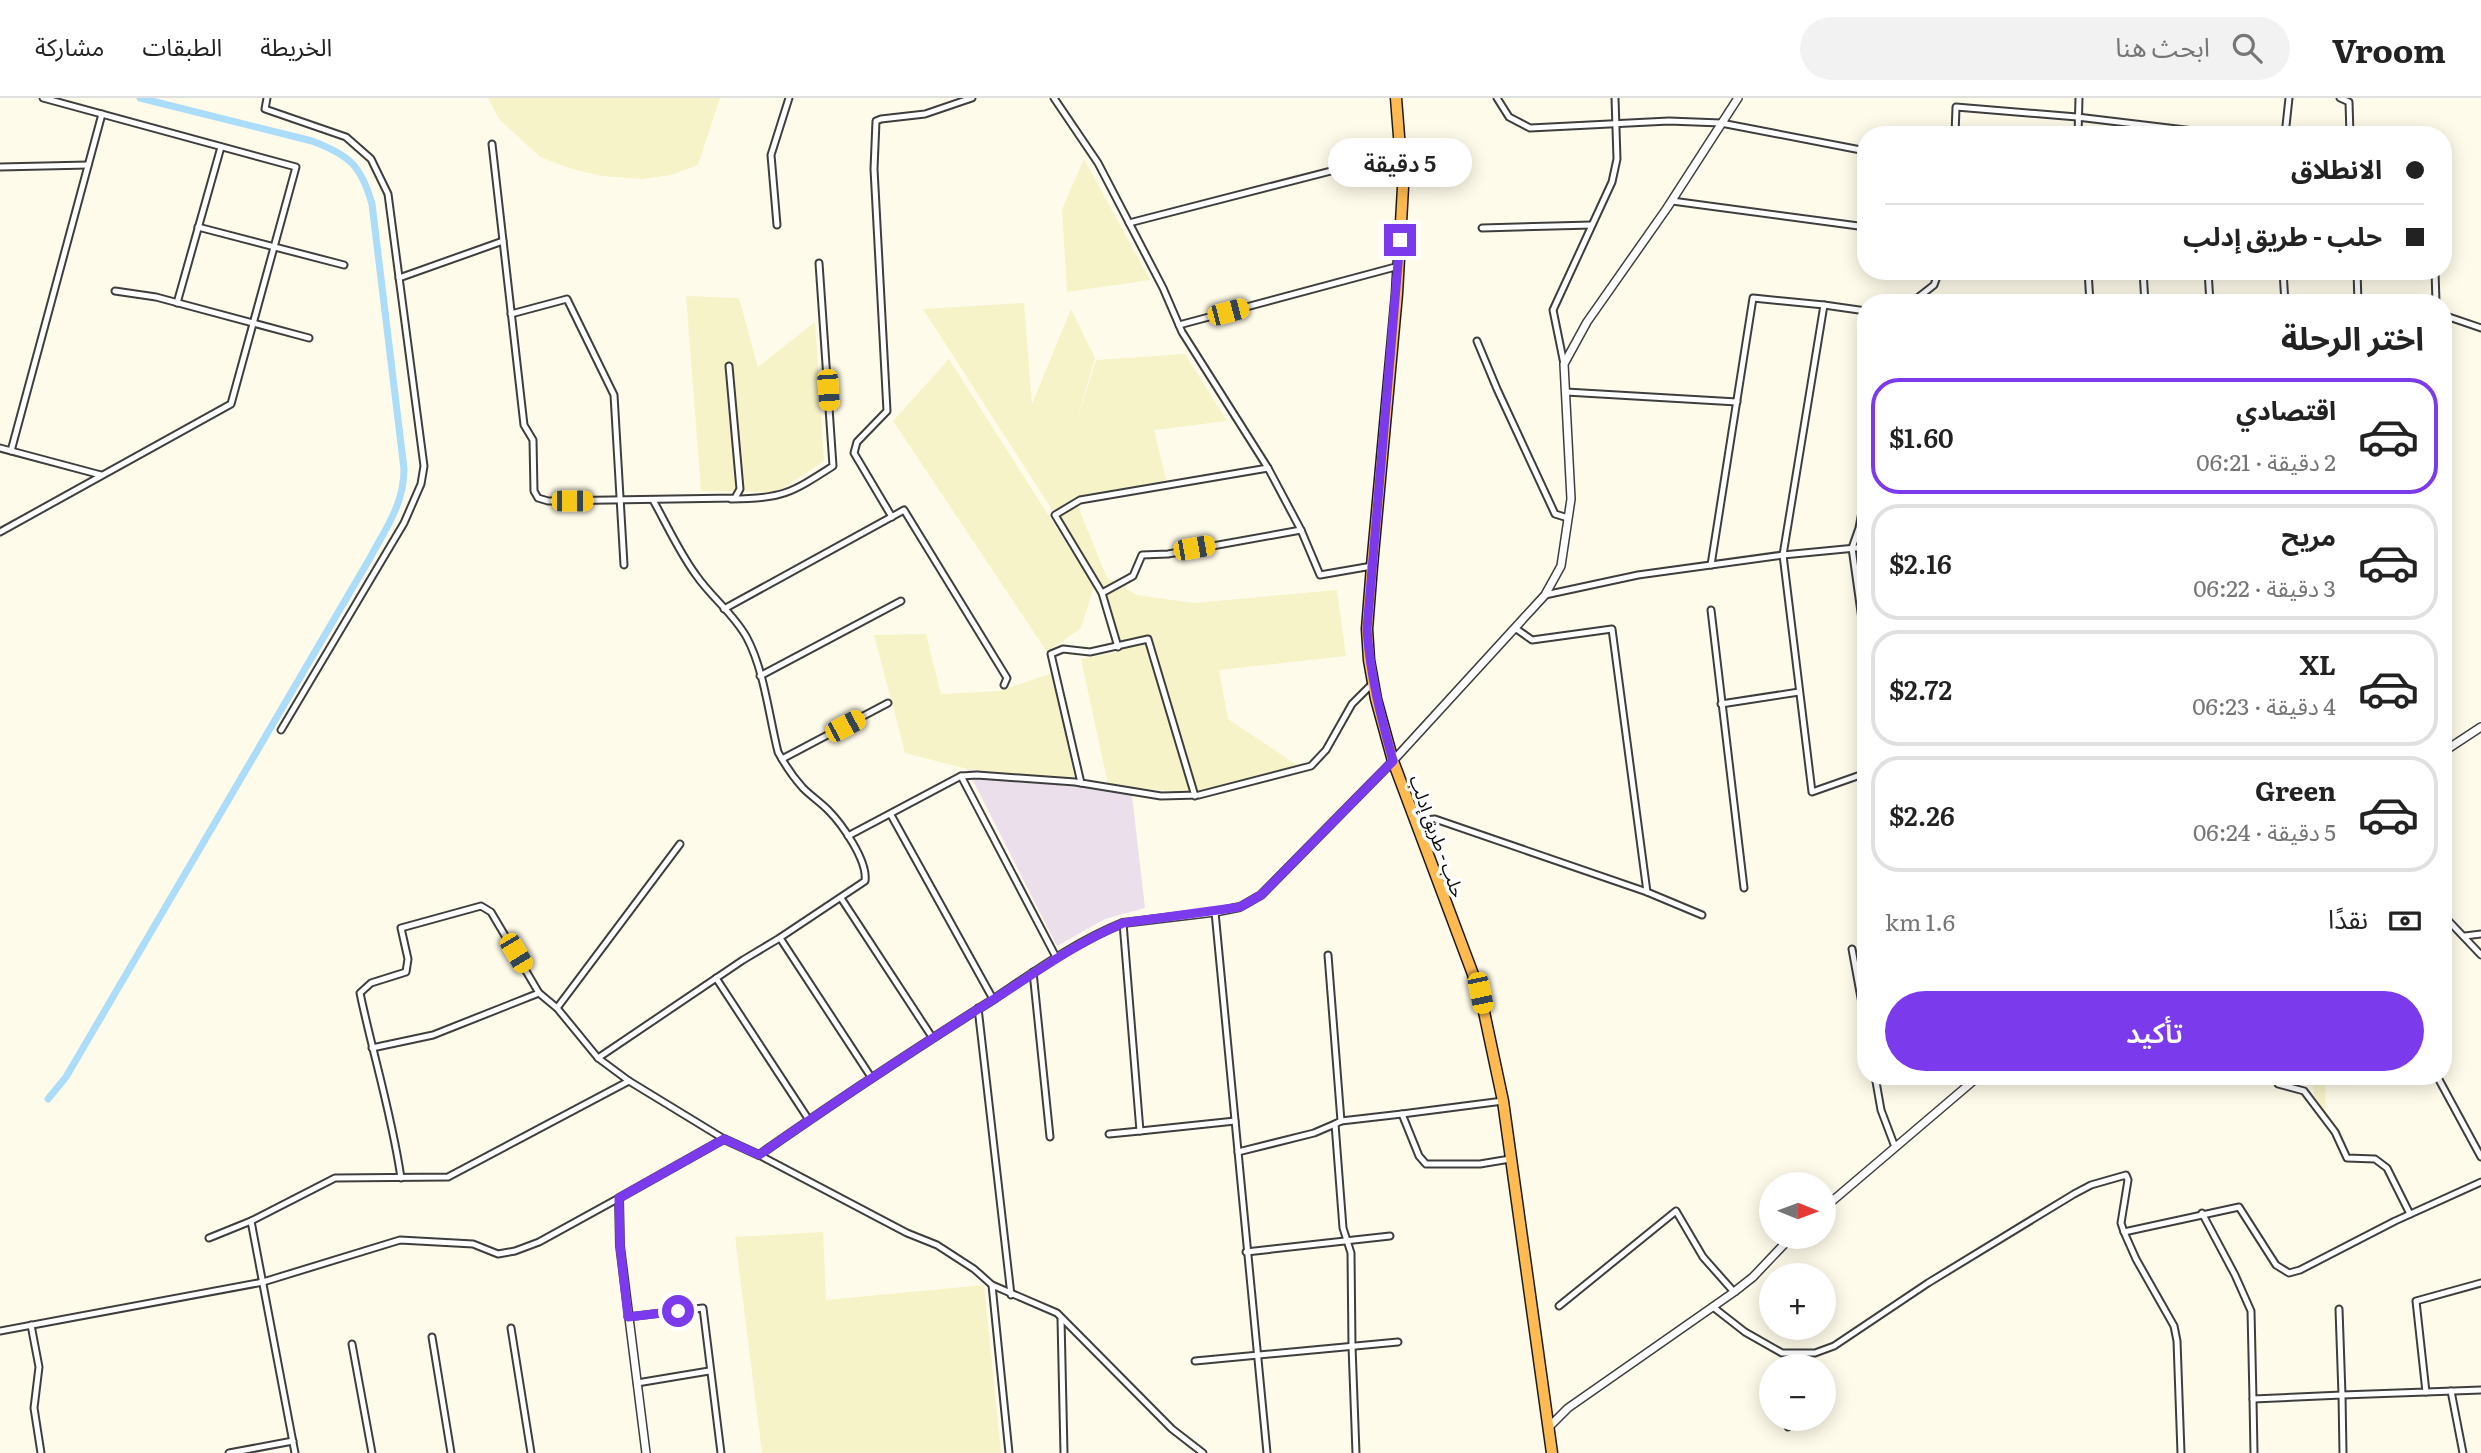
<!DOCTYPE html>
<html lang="ar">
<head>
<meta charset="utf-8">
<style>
	:root { --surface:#fff; --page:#f2f2f2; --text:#222; --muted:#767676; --line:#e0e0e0; --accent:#7c3aed }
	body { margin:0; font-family:Literata,"Noto Sans Arabic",serif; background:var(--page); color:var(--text); direction:rtl; height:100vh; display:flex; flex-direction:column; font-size:26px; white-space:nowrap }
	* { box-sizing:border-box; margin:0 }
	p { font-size:23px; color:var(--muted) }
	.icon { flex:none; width:38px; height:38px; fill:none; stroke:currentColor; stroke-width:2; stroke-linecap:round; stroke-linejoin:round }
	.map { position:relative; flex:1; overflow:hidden; direction:ltr }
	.panel { position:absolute; left:1857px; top:196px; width:595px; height:791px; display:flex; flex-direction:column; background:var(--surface); border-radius:28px; box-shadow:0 4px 18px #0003; direction:rtl }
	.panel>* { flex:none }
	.guide { position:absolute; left:1857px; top:28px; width:595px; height:154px; border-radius:28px; box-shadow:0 4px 18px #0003; direction:rtl; display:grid; align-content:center; height:154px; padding:0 28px; background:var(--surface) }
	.needle { width:46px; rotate:91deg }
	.fabs { position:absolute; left:1759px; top:1074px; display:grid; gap:14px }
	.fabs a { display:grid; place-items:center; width:77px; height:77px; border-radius:50%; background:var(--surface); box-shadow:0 4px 18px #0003; font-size:35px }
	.end { position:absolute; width:32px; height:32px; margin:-16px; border:9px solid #7c3aed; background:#fff; box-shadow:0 0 0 4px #fff }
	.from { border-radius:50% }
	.bubble { position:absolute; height:49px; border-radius:24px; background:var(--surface); box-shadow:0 4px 18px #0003; font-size:23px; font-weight:600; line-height:49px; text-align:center; direction:rtl }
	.car { position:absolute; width:21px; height:42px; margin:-21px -10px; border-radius:9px; box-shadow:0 0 5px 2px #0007; background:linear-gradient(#f5c518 24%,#345 0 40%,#f5c518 0 76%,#345 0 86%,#f5c518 0) }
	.guide b { display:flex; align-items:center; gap:24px; height:66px; font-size:26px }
	.guide b+b { border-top:2px solid var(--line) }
	.guide i { width:18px; height:18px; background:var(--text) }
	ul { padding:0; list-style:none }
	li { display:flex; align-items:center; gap:21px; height:116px; margin:0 14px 10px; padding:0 14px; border:4px solid var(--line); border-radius:28px }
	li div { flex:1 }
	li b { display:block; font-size:26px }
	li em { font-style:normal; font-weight:600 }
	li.on { border-color:var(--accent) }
	li>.icon { width:63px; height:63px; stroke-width:1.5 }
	h2 { padding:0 28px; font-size:32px; line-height:84px }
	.pay { display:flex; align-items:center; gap:18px; height:77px; padding:0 28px; font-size:26px }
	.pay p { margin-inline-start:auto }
	.button { display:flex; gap:14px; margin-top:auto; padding:14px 28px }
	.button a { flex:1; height:80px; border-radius:42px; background:var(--accent); color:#fff; font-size:28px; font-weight:600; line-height:80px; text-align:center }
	header { display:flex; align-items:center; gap:42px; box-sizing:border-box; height:98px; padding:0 35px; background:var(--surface); border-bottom:2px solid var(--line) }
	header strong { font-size:33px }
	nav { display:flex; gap:38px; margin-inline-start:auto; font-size:24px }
	.search { width:490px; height:63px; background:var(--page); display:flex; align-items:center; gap:18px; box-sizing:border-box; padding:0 24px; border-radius:38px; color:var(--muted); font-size:26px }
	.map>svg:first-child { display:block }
	.industrial { fill:#eadfeb }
	.farmland { fill:#f7f3c8 }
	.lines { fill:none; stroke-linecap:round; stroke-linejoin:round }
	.canal { stroke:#abdcfa; stroke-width:7 }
	.minor-casing { stroke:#3e3e3e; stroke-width:9 }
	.tertiary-casing { stroke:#3e3e3e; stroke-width:10 }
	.trunk-casing { stroke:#1c1c1c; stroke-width:13 }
	.minor { stroke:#fff; stroke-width:5 }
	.tertiary { stroke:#fff; stroke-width:7 }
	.trunk { stroke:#ffba51; stroke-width:10 }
	.route { stroke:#7c3aed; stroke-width:9 }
	.labels { text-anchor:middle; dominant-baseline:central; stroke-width:7; stroke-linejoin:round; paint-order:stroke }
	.street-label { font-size:18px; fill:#0b0b0b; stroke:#fff }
</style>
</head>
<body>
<header>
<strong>Vroom</strong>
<div class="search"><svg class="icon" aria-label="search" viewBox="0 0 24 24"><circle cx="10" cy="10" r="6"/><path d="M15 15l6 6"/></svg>ابحث هنا</div>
<nav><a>الخريطة</a><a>الطبقات</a><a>مشاركة</a></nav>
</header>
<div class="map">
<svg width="2481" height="1355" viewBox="0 0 2481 1355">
	<rect width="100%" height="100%" fill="#fffbea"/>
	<!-- industrial -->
	<polygon class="industrial" points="967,671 1131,689 1145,810 1105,821 1057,848"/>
	<!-- farmland -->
	<g class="farmland">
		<polygon points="488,0 720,0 698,67 671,77 642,81 602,78 569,70 540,59 499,21"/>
		<polygon points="1084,61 1150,182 1067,194 1062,111"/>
		<polygon points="686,198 739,200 758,269 815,224 824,363 777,394 701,393"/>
		<polygon points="1024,205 1032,306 1071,211 1095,260 1075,329 1096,262 1185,256 1227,323 1154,332 1168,389 1078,407 1063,371 1107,480 1137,497 1194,505 1337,492 1346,558 1219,572 1228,621 1303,671 1193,695 1108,687 1081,561 1122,553 1101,488 923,211"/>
		<polygon points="949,261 1094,489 1081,530 1047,554 893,323"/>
		<polygon points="926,536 941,596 999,593 1052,575 1075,682 967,671 905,655 874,537"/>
		<polygon points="2312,978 2326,978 2325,1016 2314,996"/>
		<polygon points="823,1134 826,1202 984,1187 1001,1355 762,1355 735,1139"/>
	</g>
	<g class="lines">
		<!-- canal -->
		<path class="canal" d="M48,1001L66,979L370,460C386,430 404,406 404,371L372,106C361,67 349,57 312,43L140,0"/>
		<!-- minor casing -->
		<g class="minor-casing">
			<g id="minor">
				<polyline points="267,0 265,11 346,39 371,61 388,96 424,368 421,386 404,425 281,632"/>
				<polyline points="1054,0 1098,65 1163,190 1182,234 1268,370 1301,432"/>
				<polyline points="1497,0 1509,19 1530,30 1669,23 1721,25 1866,53"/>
				<polyline points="2340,0 2349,4 2350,37"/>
				<polyline points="1955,37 1956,9 2077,19 2227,37"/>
				<polyline points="2078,37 2079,0"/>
				<polyline points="2285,37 2289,0"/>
				<polyline points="492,46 524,327 533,342 534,393 538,400 548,403 735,400 740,391 729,268"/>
				<polyline points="0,69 88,67"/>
				<polyline points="1672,103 1866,129"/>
				<polyline points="1129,125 1401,55"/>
				<polyline points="777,127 771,57 789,0"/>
				<polyline points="198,129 344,167"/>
				<polyline points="1482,130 1592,127"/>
				<polyline points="2088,173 2090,205"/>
				<polyline points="2143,173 2145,205"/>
				<polyline points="2208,173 2210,205"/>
				<polyline points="2283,173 2285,205"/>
				<polyline points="2357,173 2358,205"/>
				<polyline points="2435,173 2436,205"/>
				<polyline points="399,180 503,143"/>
				<polyline points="115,193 156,199 309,240"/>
				<polyline points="177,205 221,49"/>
				<polyline points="1911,205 1934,187 1939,173"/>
				<polyline points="1824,207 1866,213"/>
				<polyline points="511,216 567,201 614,297 624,467"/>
				<polyline points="2443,217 2481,230"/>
				<polyline points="1179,227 1399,168"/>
				<polyline points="1477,243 1497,291 1555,416 1568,420"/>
				<polyline points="1564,266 1553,212 1612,84 1617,61 1615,0"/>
				<polyline points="1566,294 1737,304"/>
				<polyline points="0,350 101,377"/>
				<polyline points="11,353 102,16"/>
				<polyline points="1268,370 1080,402 1055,417 1102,495 1133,478 1142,457 1168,456 1301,432 1320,477 1372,468"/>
				<polyline points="1866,392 1859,430 1852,450 1866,550"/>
				<path d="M731,401C782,401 791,395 833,368L819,165"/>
				<polyline points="892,419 854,355 857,344 887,313 874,71 876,23 881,21 925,16 972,0"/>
				<polyline points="0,434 231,306 296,69 43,0"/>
				<polyline points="1711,467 1753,200 1824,207 1783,457 1812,694 1866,675"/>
				<polyline points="1102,495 1118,549"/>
				<polyline points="1545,497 1638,477 1783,457 1866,449"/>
				<polyline points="724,511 904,412 1007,580 1004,587"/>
				<polyline points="1711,512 1744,790"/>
				<polyline points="1515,530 1532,542 1612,531 1647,794"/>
				<polyline points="760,578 901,503"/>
				<polyline points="1721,606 1799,594"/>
				<polyline points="782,661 888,605"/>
				<polyline points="961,678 1056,859"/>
				<polyline points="1081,685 1051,556 1063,551 1090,554 1148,541 1195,698"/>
				<polyline points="891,717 993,901"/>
				<polyline points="1414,723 1435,721 1647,794 1702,817"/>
				<polyline points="848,738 961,678 977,677 1075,684 1161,698 1199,697 1311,668 1326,652 1352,606 1373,585"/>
				<polyline points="841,800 932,939"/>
				<polyline points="1215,814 1267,1355"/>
				<polyline points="2443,817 2481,857"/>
				<polyline points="2465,838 2481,836"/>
				<polyline points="780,840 871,979"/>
				<polyline points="1852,851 1866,927"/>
				<polyline points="1328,857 1341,1023 1335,1026 1343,1130 1351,1155 1352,1248 1356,1355"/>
				<polyline points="1033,874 1050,1039"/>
				<polyline points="716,880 809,1022"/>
				<polyline points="557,910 680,746"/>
				<polyline points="978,910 1011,1197"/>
				<polyline points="372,950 433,937 539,895"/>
				<path d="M598,960L743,862L778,841L865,783C868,763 842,726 828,712C820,704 811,698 803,690C793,679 785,667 778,654C769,618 764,572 747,540C734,516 711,499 696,477C679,454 667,427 653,402"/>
				<polyline points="1875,978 1881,1012 1895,1049"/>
				<polyline points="2437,978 2481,1059"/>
				<polyline points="2278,986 2304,993 2335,1034 2347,1060 2375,1061 2387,1070 2410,1116"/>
				<polyline points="1402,1016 1503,1003"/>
				<polyline points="1341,1023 1402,1016 1419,1058 1426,1066 1480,1066 1510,1061"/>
				<polyline points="1140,1033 1235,1023"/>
				<polyline points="1109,1036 1140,1033 1123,825"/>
				<polyline points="1238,1054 1314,1035 1335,1026"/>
				<polyline points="759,1057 907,1135 937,1147 974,1171 992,1187 1057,1215 1172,1331 1203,1355"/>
				<path d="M401,1080C392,1017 373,957 360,895L371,885L406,874L408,861L401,830L481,808L491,814L539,895L557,910L598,960L629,983L724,1041"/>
				<polyline points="2202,1115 2235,1177 2251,1213 2253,1301 2342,1297 2343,1355"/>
				<polyline points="251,1123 295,1355"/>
				<polyline points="2124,1134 2239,1109 2276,1167 2289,1175 2300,1172 2395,1123 2481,1084"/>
				<polyline points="209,1140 251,1123 335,1080 448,1079 629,983"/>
				<polyline points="1246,1154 1390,1138"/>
				<polyline points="992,1187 1009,1355"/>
				<polyline points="1559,1208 1676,1113 1703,1159 1734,1194"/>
				<polyline points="1713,1209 1745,1234 1782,1255 1815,1255 1834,1248 1928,1185 2074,1096 2091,1087 2126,1077 2128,1082 2121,1125 2124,1134 2136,1161 2174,1228 2177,1243 2181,1355"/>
				<polyline points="2339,1211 2342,1297 2426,1294 2416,1203 2481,1185"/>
				<polyline points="628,1219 703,1210 721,1355"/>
				<polyline points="1061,1221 1064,1355"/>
				<polyline points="31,1227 39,1269 34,1310 41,1355"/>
				<polyline points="511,1230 531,1355"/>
				<polyline points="0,1233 263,1184 400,1142 473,1146 498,1156 515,1153 539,1144 619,1100"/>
				<polyline points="432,1239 451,1355"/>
				<polyline points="352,1246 372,1355"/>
				<polyline points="1195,1263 1398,1244"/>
				<polyline points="1791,1269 1792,1256"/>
				<polyline points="637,1285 709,1273"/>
				<polyline points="2451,1293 2463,1355"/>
				<polyline points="2426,1294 2481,1292"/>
				<polyline points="2253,1301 2254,1355"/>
				<polyline points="1788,1329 1791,1321"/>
				<polyline points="229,1355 293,1343"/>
			</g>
		</g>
		<!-- tertiary casing -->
		<g class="tertiary-casing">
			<g id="tertiary">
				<polyline points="2443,654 2481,629"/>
				<polyline points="1824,1110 1979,978"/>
				<polyline points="1548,1330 1568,1310 1734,1194 1753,1179 1791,1139"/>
				<path d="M646,1355L620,1148L619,1100L724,1041L759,1057C836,1003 915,951 994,901C1036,873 1076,844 1123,825L1215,814L1240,809L1261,797L1393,663L1545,497L1561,468L1571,401L1564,266L1587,224L1667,110L1738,0"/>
			</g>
		</g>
		<!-- trunk casing -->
		<g class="trunk-casing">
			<polyline id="trunk" points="1396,0 1403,89 1397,196 1372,468 1367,531 1369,562 1376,601 1393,663 1480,895 1503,1003 1552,1355"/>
		</g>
		<!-- minor -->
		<use href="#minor" class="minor"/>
		<!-- tertiary -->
		<use href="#tertiary" class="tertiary"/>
		<!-- trunk -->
		<use href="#trunk" class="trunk"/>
	</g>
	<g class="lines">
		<!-- route -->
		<path class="route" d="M678,1213L628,1219L620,1148L619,1100L724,1041L759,1057C836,1003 915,951 994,901C1037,874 1076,845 1123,825L1240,809L1261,797L1393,663C1381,619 1370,577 1367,531L1400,142"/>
	</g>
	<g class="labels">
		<!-- street labels -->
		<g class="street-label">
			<text transform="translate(1438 738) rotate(70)">حلب - طريق إدلب</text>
		</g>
	</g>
</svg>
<div class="fabs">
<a><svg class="needle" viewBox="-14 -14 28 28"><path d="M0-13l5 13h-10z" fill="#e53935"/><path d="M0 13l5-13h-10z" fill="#767676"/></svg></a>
<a>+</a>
<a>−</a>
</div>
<i class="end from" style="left:678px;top:1213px"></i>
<i class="end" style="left:1400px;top:142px"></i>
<div class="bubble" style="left:1328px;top:40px;width:144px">5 دقيقة</div>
<i class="car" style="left:1228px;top:214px;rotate:75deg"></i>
<i class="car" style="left:828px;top:292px;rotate:176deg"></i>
<i class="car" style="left:572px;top:403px;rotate:90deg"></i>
<i class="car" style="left:1194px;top:450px;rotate:80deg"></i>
<i class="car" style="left:845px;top:628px;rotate:62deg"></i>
<i class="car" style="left:516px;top:855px;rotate:149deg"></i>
<i class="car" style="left:1480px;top:895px;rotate:168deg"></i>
<div class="guide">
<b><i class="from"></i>الانطلاق</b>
<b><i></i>حلب - طريق إدلب</b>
</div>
<section class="panel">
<h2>اختر الرحلة</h2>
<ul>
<li class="on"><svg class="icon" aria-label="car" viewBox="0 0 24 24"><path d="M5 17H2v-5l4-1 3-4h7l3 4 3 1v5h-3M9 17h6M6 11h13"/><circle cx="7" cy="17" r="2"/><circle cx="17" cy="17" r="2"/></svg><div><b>اقتصادي</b><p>2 دقيقة · 06:21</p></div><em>$1.60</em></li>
<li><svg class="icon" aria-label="car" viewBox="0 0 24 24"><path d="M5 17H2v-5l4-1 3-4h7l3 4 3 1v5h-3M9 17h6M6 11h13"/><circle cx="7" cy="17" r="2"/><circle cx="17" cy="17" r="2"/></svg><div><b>مريح</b><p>3 دقيقة · 06:22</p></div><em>$2.16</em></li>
<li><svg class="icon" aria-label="car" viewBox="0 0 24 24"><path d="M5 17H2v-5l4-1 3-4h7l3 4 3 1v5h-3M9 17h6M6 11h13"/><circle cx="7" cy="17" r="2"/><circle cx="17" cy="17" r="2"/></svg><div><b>XL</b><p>4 دقيقة · 06:23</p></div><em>$2.72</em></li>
<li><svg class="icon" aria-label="car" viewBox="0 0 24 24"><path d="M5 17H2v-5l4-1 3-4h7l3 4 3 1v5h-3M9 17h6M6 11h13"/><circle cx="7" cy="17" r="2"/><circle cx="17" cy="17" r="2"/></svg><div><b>Green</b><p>5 دقيقة · 06:24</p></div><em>$2.26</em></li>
</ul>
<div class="pay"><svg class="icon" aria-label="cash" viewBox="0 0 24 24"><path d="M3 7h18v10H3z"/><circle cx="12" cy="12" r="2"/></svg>نقدًا<p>1.6 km</p></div>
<div class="button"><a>تأكيد</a></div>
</section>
</div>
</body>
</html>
